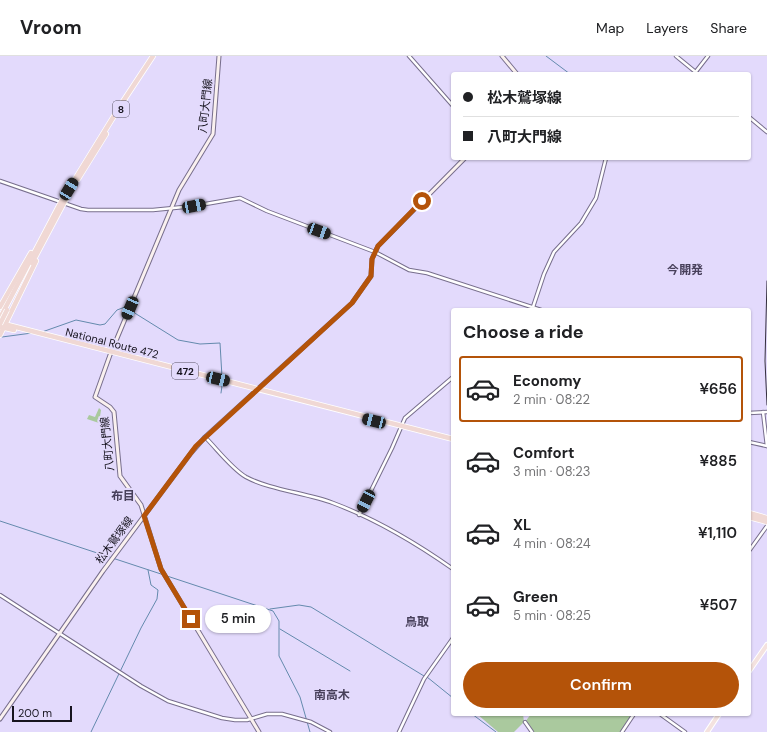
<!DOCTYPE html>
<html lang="en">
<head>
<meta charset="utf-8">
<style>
	:root { --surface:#fff; --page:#f2f2f2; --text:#202124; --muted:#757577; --line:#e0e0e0; --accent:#b45309 }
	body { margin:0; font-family:"DM Sans","Noto Sans JP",sans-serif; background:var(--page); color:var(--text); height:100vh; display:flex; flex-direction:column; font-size:15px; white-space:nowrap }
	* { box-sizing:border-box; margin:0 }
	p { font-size:13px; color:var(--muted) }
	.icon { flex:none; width:22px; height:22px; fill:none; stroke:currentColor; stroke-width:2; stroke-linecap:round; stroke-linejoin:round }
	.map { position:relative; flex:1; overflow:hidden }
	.drawer { position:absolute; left:451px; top:252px; width:300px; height:408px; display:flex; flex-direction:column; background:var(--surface); border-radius:4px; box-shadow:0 1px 3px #0004 }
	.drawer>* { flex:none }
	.hud { position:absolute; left:451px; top:16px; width:300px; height:88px; border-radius:4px; box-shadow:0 1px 3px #0004; display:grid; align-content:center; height:88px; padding:0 12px; background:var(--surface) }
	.scale { position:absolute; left:12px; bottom:10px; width:60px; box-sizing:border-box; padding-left:4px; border:2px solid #17141f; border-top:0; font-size:11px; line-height:14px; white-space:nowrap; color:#17141f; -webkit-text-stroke:3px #e3dafc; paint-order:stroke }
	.end { position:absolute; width:18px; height:18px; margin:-9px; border:5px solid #b45309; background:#fff; box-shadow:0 0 0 2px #fff }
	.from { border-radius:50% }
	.bubble { position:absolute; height:28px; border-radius:14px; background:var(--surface); box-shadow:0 1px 3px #0004; font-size:13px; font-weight:600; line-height:28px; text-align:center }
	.car { position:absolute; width:12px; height:24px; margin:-12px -6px; border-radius:5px; box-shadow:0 0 3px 1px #0007; background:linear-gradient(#222 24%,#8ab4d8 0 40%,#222 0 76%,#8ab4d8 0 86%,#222 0) }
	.hud b { display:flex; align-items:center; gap:14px; height:38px; font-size:15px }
	.hud b+b { border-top:1px solid var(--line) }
	.hud i { width:10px; height:10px; background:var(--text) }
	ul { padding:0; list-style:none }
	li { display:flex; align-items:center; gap:12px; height:66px; margin:0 8px 6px; padding:0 4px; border:2px solid transparent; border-radius:4px }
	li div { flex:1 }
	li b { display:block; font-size:15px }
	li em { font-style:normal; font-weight:600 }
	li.selected { border-color:var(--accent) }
	li>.icon { width:36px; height:36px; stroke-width:1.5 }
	h2 { padding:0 12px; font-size:18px; line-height:48px }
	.primary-button { display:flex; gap:8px; margin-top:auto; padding:8px 12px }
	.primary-button a { flex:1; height:46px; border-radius:24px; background:var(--accent); color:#fff; font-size:16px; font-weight:600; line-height:46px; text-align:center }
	header { display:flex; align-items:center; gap:24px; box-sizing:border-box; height:56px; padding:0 20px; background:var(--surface); border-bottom:1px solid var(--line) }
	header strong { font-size:19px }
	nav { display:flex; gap:22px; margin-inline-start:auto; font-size:14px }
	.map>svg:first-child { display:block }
	.green { fill:#aac99e }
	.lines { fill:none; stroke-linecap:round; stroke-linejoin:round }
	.stream { stroke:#648aad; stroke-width:1 }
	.tertiary-casing { stroke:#776e8c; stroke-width:4.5 }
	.secondary-casing { stroke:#776e8c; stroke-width:5 }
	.primary-casing { stroke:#fff; stroke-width:6 }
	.trunk-casing { stroke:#fff; stroke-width:6 }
	.tertiary { stroke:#fff; stroke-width:2.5 }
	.secondary { stroke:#faf1ef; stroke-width:3 }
	.primary { stroke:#f4e2df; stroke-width:4 }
	.trunk { stroke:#f0d8d4; stroke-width:4.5 }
	.rail { stroke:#332f3d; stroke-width:1 }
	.trunk-bridge-casing { stroke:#fff; stroke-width:6; stroke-linecap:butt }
	.trunk-bridge { stroke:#f0d8d4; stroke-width:4.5 }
	.route { stroke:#b45309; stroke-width:5 }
	.labels { text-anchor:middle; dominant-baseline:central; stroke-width:4; stroke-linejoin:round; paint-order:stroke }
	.shield { fill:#e3dafc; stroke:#544f61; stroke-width:1 }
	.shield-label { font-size:10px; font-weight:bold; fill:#17141f }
	.street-label { font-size:11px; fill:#17141f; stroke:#e3dafc }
	.neighbourhood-label { font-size:12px; font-weight:bold; fill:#48405b; stroke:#e3dafc }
</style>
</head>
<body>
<header>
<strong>Vroom</strong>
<nav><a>Map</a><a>Layers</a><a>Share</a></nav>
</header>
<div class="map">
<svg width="767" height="676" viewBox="0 0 767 676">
	<rect width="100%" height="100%" fill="#e3dafc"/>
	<!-- green -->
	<g class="green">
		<polygon points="99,352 101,354 99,367 87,363 89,359 95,361"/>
		<polygon points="477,658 523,658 524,666 514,676 498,676"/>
		<polygon points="531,658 634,658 621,676 532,676 525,666"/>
	</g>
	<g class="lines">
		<!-- stream -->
		<g class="stream">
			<polyline points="546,0 570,18"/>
			<polyline points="42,276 76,264 100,269 105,268 117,254 125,251 178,284 200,288 220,287 222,321"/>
			<polyline points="2,281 32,277"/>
			<polyline points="221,337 222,330"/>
			<polyline points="0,465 164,519"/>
			<polyline points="167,520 273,555 279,565 279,600 300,641 310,676"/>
			<polyline points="270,553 299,549 311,551 424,620"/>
			<polyline points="280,573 350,615"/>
			<polyline points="427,621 453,642"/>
			<polyline points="472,658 496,676"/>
			<polyline points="91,676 141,572 157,543 158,534 151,529 148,514"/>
		</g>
		<!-- tertiary casing -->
		<g class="tertiary-casing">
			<g id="tertiary">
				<polyline points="409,0 453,50"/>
				<polyline points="676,0 698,18"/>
				<polyline points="694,18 708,0"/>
				<polyline points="749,61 767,76"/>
				<polyline points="0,125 81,153 88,154 153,154 194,150 240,142 267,155 375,196 409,214 427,217 541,254"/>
				<polyline points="532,254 544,218 554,196 581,167 596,142 606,102"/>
				<polyline points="763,356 767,390"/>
				<polyline points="749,357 767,356"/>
				<path d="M205,381C217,393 232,413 246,421C270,434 307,437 333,447C376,463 416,487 453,513"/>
				<polyline points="749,386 767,390"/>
				<polyline points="359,459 392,392 405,362 453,321"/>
				<polyline points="749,495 767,470"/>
				<polyline points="0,539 141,630 168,645 222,662 235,664 247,664 267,658 282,658 311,666 330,676"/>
				<polyline points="660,658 685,676"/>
				<polyline points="525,666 532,676"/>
				<polyline points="399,676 424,623 453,582"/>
				<polyline points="622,676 634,658"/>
			</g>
		</g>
		<!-- secondary casing -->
		<g class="secondary-casing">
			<g id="secondary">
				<polyline points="219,0 213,78 179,134 110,299 95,341 110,351 114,356 120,420 141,449 161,513 259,676"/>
				<polyline points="502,0 517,18"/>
				<polyline points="0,663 103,515 191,397 205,381 352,247 371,220 372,203 378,190 465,102"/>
			</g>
		</g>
		<!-- primary casing -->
		<g class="primary-casing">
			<g id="primary">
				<polyline points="749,615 767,589"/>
				<polyline points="707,676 719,658"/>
			</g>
		</g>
		<!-- trunk casing -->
		<g class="trunk-casing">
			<g id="trunk">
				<polyline points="78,123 106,78"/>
				<polyline points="32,207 67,141"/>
				<polyline points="0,251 31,197"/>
				<polyline points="0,262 61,146 122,47 153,0"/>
				<polyline points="0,267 453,383"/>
				<polyline points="0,271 14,274"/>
				<polyline points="0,279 36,205"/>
				<polyline points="749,457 767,462"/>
				<polyline points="749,461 767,466"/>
			</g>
		</g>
		<!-- tertiary -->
		<use href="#tertiary" class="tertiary"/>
		<!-- secondary -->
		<use href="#secondary" class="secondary"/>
		<!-- primary -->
		<use href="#primary" class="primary"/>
		<!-- trunk -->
		<use href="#trunk" class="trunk"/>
		<!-- rail -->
		<polyline class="rail" points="767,225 765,305 767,349"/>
		<!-- trunk-bridge casing -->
		<g class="trunk-bridge-casing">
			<polyline id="trunk-bridge" points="0,268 7,254"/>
		</g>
		<!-- trunk-bridge -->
		<use href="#trunk-bridge" class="trunk-bridge"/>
	</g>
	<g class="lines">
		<!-- route -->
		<polyline class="route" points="191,563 161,513 144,460 196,390 352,247 371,220 372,203 378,190 422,145"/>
	</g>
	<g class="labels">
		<!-- shield labels -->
		<g class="shield">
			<rect x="113" y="45" width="16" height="16" rx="3"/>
			<rect x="172" y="307" width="26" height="16" rx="3"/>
		</g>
		<g class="shield-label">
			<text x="121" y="53">8</text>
			<text x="185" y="315">472</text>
		</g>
		<!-- street labels -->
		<g class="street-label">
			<text transform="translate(205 50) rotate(-84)">八町大門線</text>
			<text transform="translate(112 287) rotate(14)">National Route 472</text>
			<text transform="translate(107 388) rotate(-96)">八町大門線</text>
			<text transform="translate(114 484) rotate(-54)">松木鷲塚線</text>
		</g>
		<!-- neighbourhood labels -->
		<g class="neighbourhood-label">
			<text x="685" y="214">今開発</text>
			<text x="123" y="440">布目</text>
			<text x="417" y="566">鳥取</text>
			<text x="332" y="639">南高木</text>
		</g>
	</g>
</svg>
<div class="scale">200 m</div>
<i class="end from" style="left:422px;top:145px"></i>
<i class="end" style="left:191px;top:563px"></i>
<div class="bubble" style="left:205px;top:549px;width:66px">5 min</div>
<i class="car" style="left:69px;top:133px;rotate:31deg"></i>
<i class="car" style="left:194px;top:150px;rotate:79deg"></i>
<i class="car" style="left:319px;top:175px;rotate:110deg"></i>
<i class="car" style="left:130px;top:252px;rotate:203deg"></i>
<i class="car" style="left:218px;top:323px;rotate:103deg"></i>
<i class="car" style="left:374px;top:365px;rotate:284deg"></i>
<i class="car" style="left:366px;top:445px;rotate:207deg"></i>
<div class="hud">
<b><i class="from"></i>松木鷲塚線</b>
<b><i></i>八町大門線</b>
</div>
<section class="drawer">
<h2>Choose a ride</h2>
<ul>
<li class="selected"><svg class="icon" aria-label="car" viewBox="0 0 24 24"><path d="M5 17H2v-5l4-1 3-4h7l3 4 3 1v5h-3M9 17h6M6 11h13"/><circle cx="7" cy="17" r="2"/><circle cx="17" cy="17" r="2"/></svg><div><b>Economy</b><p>2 min · 08:22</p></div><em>¥656</em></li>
<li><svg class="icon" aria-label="car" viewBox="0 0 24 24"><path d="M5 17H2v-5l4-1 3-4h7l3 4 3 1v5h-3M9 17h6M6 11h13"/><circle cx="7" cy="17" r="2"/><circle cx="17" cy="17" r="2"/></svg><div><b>Comfort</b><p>3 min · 08:23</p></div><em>¥885</em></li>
<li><svg class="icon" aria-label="car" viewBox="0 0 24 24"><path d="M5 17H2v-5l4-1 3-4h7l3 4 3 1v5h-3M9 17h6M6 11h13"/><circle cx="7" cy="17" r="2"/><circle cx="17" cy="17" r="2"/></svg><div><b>XL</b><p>4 min · 08:24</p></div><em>¥1,110</em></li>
<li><svg class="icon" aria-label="car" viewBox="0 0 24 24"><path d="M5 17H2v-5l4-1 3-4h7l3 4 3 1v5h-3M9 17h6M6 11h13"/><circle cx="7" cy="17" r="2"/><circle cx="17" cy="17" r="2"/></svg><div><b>Green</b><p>5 min · 08:25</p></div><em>¥507</em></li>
</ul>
<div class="primary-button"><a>Confirm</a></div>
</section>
</div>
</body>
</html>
